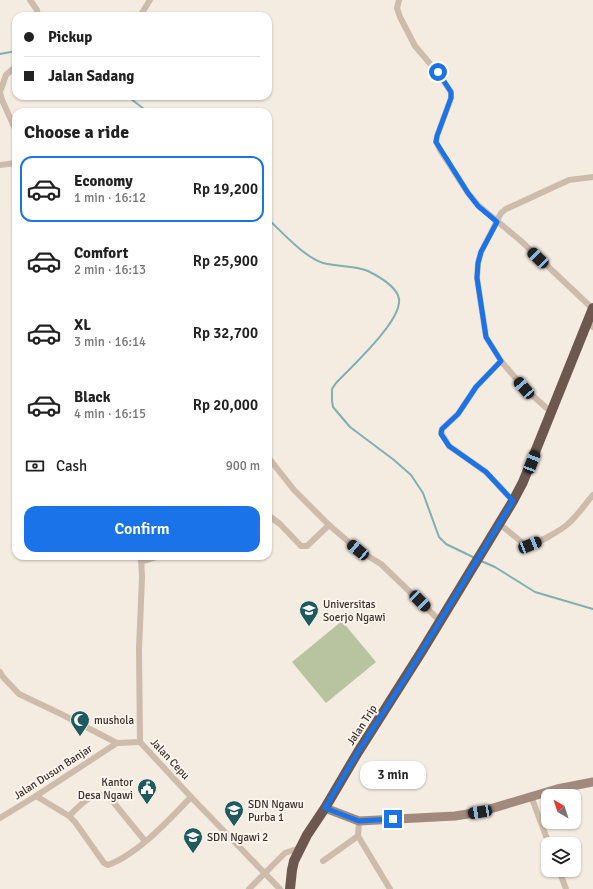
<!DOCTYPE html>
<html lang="en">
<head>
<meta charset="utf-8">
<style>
	:root { --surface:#fff; --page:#f2f2f2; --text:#222; --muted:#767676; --line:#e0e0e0; --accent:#1a73e8 }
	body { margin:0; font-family:Signika,sans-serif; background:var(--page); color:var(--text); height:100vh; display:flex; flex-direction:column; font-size:15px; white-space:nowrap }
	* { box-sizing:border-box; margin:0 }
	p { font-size:13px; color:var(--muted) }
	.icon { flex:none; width:22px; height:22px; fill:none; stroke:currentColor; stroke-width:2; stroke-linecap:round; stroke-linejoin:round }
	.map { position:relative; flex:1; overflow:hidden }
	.panel { position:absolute; left:12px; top:108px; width:260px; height:452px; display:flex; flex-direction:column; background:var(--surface); border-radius:12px; box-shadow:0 1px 3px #0004 }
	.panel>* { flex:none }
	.top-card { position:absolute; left:12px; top:12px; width:260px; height:88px; border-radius:12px; box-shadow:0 1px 3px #0004; display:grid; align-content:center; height:88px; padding:0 12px; background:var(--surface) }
	.needle { width:26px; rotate:321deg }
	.buttons { position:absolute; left:541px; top:789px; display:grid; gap:8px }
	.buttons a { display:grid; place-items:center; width:40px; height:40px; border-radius:8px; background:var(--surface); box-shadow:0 1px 3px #0004; font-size:20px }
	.end { position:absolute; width:18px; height:18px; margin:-9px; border:5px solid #1a73e8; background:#fff; box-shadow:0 0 0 2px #fff }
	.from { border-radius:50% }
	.bubble { position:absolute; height:28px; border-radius:12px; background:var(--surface); box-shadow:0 1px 3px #0004; font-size:13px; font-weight:600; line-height:28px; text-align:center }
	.car { position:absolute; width:12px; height:24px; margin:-12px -6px; border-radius:5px; box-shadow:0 0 3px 1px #0007; background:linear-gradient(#222 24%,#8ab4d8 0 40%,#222 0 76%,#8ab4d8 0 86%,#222 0) }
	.top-card b { display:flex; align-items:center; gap:14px; height:38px; font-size:15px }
	.top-card b+b { border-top:1px solid var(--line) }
	.top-card i { width:10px; height:10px; background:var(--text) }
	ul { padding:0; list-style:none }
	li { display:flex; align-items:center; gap:12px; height:66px; margin:0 8px 6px; padding:0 4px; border:2px solid transparent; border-radius:12px }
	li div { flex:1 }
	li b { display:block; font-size:15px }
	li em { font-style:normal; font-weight:600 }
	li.active { border-color:var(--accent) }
	li>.icon { width:36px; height:36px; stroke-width:1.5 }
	h2 { padding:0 12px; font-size:18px; line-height:48px }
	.pay { display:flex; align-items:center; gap:10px; height:44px; padding:0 12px; font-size:15px }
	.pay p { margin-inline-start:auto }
	.action { display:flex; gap:8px; margin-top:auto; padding:8px 12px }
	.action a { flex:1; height:46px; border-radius:12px; background:var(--accent); color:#fff; font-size:16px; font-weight:600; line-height:46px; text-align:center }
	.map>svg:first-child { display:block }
	.green { fill:#b8c4a0 }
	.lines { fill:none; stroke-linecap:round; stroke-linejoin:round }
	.stream { stroke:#7fb0b2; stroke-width:2 }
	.minor { stroke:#cdbbac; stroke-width:6 }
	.secondary { stroke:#a18a7d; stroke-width:9 }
	.trunk { stroke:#6c584f; stroke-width:10 }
	.route { stroke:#1a73e8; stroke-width:5 }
	.labels { text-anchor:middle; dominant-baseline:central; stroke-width:4; stroke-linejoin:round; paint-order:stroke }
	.poi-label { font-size:11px; fill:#3b302b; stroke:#fbf5ee; text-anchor:start }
	.street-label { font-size:11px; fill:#3b302b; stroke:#fbf5ee }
</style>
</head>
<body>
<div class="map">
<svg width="593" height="889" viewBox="0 0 593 889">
	<rect width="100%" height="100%" fill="#f4ebe1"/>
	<!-- green -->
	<polygon class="green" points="342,621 376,662 326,703 292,662"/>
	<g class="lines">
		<!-- stream -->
		<g class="stream">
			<polyline points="0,54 16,51"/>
			<polyline points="127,96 148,112"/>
			<path d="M268,219C282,232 304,257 323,263C337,267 354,265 368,271C378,276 397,286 399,299C402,321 351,367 336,383L332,389V401L333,407L350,427L394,460L411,475L423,493L439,537L446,544L475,558"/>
			<polyline points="481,561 495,567 535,592 593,609"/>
		</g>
		<!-- minor -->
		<g class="minor">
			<polyline points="30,0 37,10 38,16"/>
			<polyline points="399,0 397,8 400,17 415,46 438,73 451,92 451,98 437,136 436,142 440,150 468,193 478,205 521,241 593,309"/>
			<polyline points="140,16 150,0"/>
			<polyline points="16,66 6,75 0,92 2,100 16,131"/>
			<polyline points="0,165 16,163"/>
			<polyline points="587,322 593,327"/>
			<polyline points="501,361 524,388 551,412"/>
			<polyline points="268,457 294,490 329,525 358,550 381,564 440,621"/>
			<polyline points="513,501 486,472 449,446 441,432 442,429 458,414 476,387 501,361 486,337 477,278 478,263 481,252 501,213 506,209 569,180 593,177"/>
			<polyline points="268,515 280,524 301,546 307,546 329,525"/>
			<path d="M499,524C504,527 523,544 526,545C533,547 563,529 569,523C578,515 585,504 593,495"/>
			<polyline points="141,556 142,578 139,649 140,742 191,797 280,889"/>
			<polyline points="141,562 160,556"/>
			<polyline points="0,672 3,677 19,694 61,714 117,743 140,742"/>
			<path d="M36,796L69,816L75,822L104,863L108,865C138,854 169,820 191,797"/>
			<polyline points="531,796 549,844"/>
			<path d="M69,816C80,806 94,787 110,798L145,841"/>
			<polyline points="0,818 36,796 117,743"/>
			<polyline points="359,821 358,836 390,889"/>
			<polyline points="323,861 358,836"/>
			<polyline points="559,870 566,889"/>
			<polyline points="249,889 285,853 300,848"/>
		</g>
		<!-- secondary -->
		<polyline class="secondary" points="325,808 359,821 455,816 480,812 557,789 593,782"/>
		<!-- trunk -->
		<polyline class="trunk" points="290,889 292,870 294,861 307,835 325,808 358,752 422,651 513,501 523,482 593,308"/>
	</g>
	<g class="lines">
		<!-- route -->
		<polyline class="route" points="393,819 359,821 325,808 358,752 406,677 513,501 486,472 449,446 441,434 442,429 458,414 476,387 501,361 486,337 477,278 478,263 481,252 497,222 478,206 468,193 436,142 437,136 451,98 451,92 438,72"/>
	</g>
	<!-- icons -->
	<defs>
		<g id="university-pin" transform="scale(1)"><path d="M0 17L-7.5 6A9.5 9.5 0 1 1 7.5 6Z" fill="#1f5a5e" stroke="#fbf5ee"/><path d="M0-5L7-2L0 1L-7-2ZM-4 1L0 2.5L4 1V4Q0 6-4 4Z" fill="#fff"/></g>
		<g id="mosque-pin" transform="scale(1)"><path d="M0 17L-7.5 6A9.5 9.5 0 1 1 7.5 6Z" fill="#1f5a5e" stroke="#fbf5ee"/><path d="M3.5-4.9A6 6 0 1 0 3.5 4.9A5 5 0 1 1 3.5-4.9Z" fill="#fff"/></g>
		<g id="civic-pin" transform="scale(1)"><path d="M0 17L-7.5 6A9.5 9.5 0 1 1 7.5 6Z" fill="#1f5a5e" stroke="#fbf5ee"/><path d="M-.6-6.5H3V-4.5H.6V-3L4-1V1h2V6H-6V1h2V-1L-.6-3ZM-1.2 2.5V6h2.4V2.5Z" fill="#fff"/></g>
		<g id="school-pin" transform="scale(1)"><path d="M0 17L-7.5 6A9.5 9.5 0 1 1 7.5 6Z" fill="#1f5a5e" stroke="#fbf5ee"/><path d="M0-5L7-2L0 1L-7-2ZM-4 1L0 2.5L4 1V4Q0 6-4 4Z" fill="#fff"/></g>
	</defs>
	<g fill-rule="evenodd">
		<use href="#university-pin" x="309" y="610"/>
		<use href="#mosque-pin" x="80" y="720"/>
		<use href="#civic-pin" x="147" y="788"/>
		<use href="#school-pin" x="234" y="810"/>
		<use href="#school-pin" x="193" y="837"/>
	</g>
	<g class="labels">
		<!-- poi labels -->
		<g class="poi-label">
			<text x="323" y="604">Universitas<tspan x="323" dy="13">Soerjo Ngawi</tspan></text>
			<text x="94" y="720">mushola</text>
			<text x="133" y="782" text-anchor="end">Kantor<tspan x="133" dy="13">Desa Ngawi</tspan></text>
			<text x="248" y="804">SDN Ngawu<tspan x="248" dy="13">Purba 1</tspan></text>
			<text x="207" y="837">SDN Ngawi 2</text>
		</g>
		<!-- street labels -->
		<g class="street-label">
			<text transform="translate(362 725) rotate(-57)">Jalan Trip</text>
			<text transform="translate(170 759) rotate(47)">Jalan Cepu</text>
			<text transform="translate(53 772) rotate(-33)">Jalan Dusun Banjar</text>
		</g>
	</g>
</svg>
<div class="buttons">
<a><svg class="needle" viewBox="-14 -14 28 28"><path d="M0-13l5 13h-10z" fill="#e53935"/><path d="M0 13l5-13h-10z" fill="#767676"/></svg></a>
<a><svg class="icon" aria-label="layers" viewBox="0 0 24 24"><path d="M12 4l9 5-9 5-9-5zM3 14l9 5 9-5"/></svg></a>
</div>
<i class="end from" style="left:438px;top:72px"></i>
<i class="end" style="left:393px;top:819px"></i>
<div class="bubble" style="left:360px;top:761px;width:66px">3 min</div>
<i class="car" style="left:538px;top:258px;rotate:314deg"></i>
<i class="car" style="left:524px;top:388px;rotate:319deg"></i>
<i class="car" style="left:532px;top:462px;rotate:21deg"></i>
<i class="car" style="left:530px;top:545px;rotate:68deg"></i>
<i class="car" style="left:358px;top:550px;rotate:310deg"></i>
<i class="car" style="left:420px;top:601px;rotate:135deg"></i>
<i class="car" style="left:480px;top:812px;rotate:261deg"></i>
<div class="top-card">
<b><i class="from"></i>Pickup</b>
<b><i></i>Jalan Sadang</b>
</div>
<section class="panel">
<h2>Choose a ride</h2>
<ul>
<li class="active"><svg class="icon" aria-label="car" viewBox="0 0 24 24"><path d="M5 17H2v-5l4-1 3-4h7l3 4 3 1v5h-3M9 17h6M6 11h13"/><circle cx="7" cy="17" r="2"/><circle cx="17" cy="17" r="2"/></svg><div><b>Economy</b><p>1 min · 16:12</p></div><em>Rp 19,200</em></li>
<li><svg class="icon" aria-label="car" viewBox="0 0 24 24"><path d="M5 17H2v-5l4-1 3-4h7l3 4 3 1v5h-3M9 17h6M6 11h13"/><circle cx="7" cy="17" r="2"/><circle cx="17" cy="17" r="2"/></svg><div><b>Comfort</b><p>2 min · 16:13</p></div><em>Rp 25,900</em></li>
<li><svg class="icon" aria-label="car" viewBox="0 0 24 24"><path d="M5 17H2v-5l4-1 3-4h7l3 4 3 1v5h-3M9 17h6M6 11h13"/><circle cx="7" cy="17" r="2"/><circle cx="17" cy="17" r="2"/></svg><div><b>XL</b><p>3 min · 16:14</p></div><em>Rp 32,700</em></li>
<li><svg class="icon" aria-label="car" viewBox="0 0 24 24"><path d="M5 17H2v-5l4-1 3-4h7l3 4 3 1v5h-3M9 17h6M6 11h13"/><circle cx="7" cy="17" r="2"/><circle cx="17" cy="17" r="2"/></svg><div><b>Black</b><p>4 min · 16:15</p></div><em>Rp 20,000</em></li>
</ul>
<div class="pay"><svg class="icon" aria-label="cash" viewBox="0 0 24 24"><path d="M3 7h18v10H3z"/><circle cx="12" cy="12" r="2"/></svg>Cash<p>900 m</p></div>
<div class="action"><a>Confirm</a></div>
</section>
</div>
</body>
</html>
